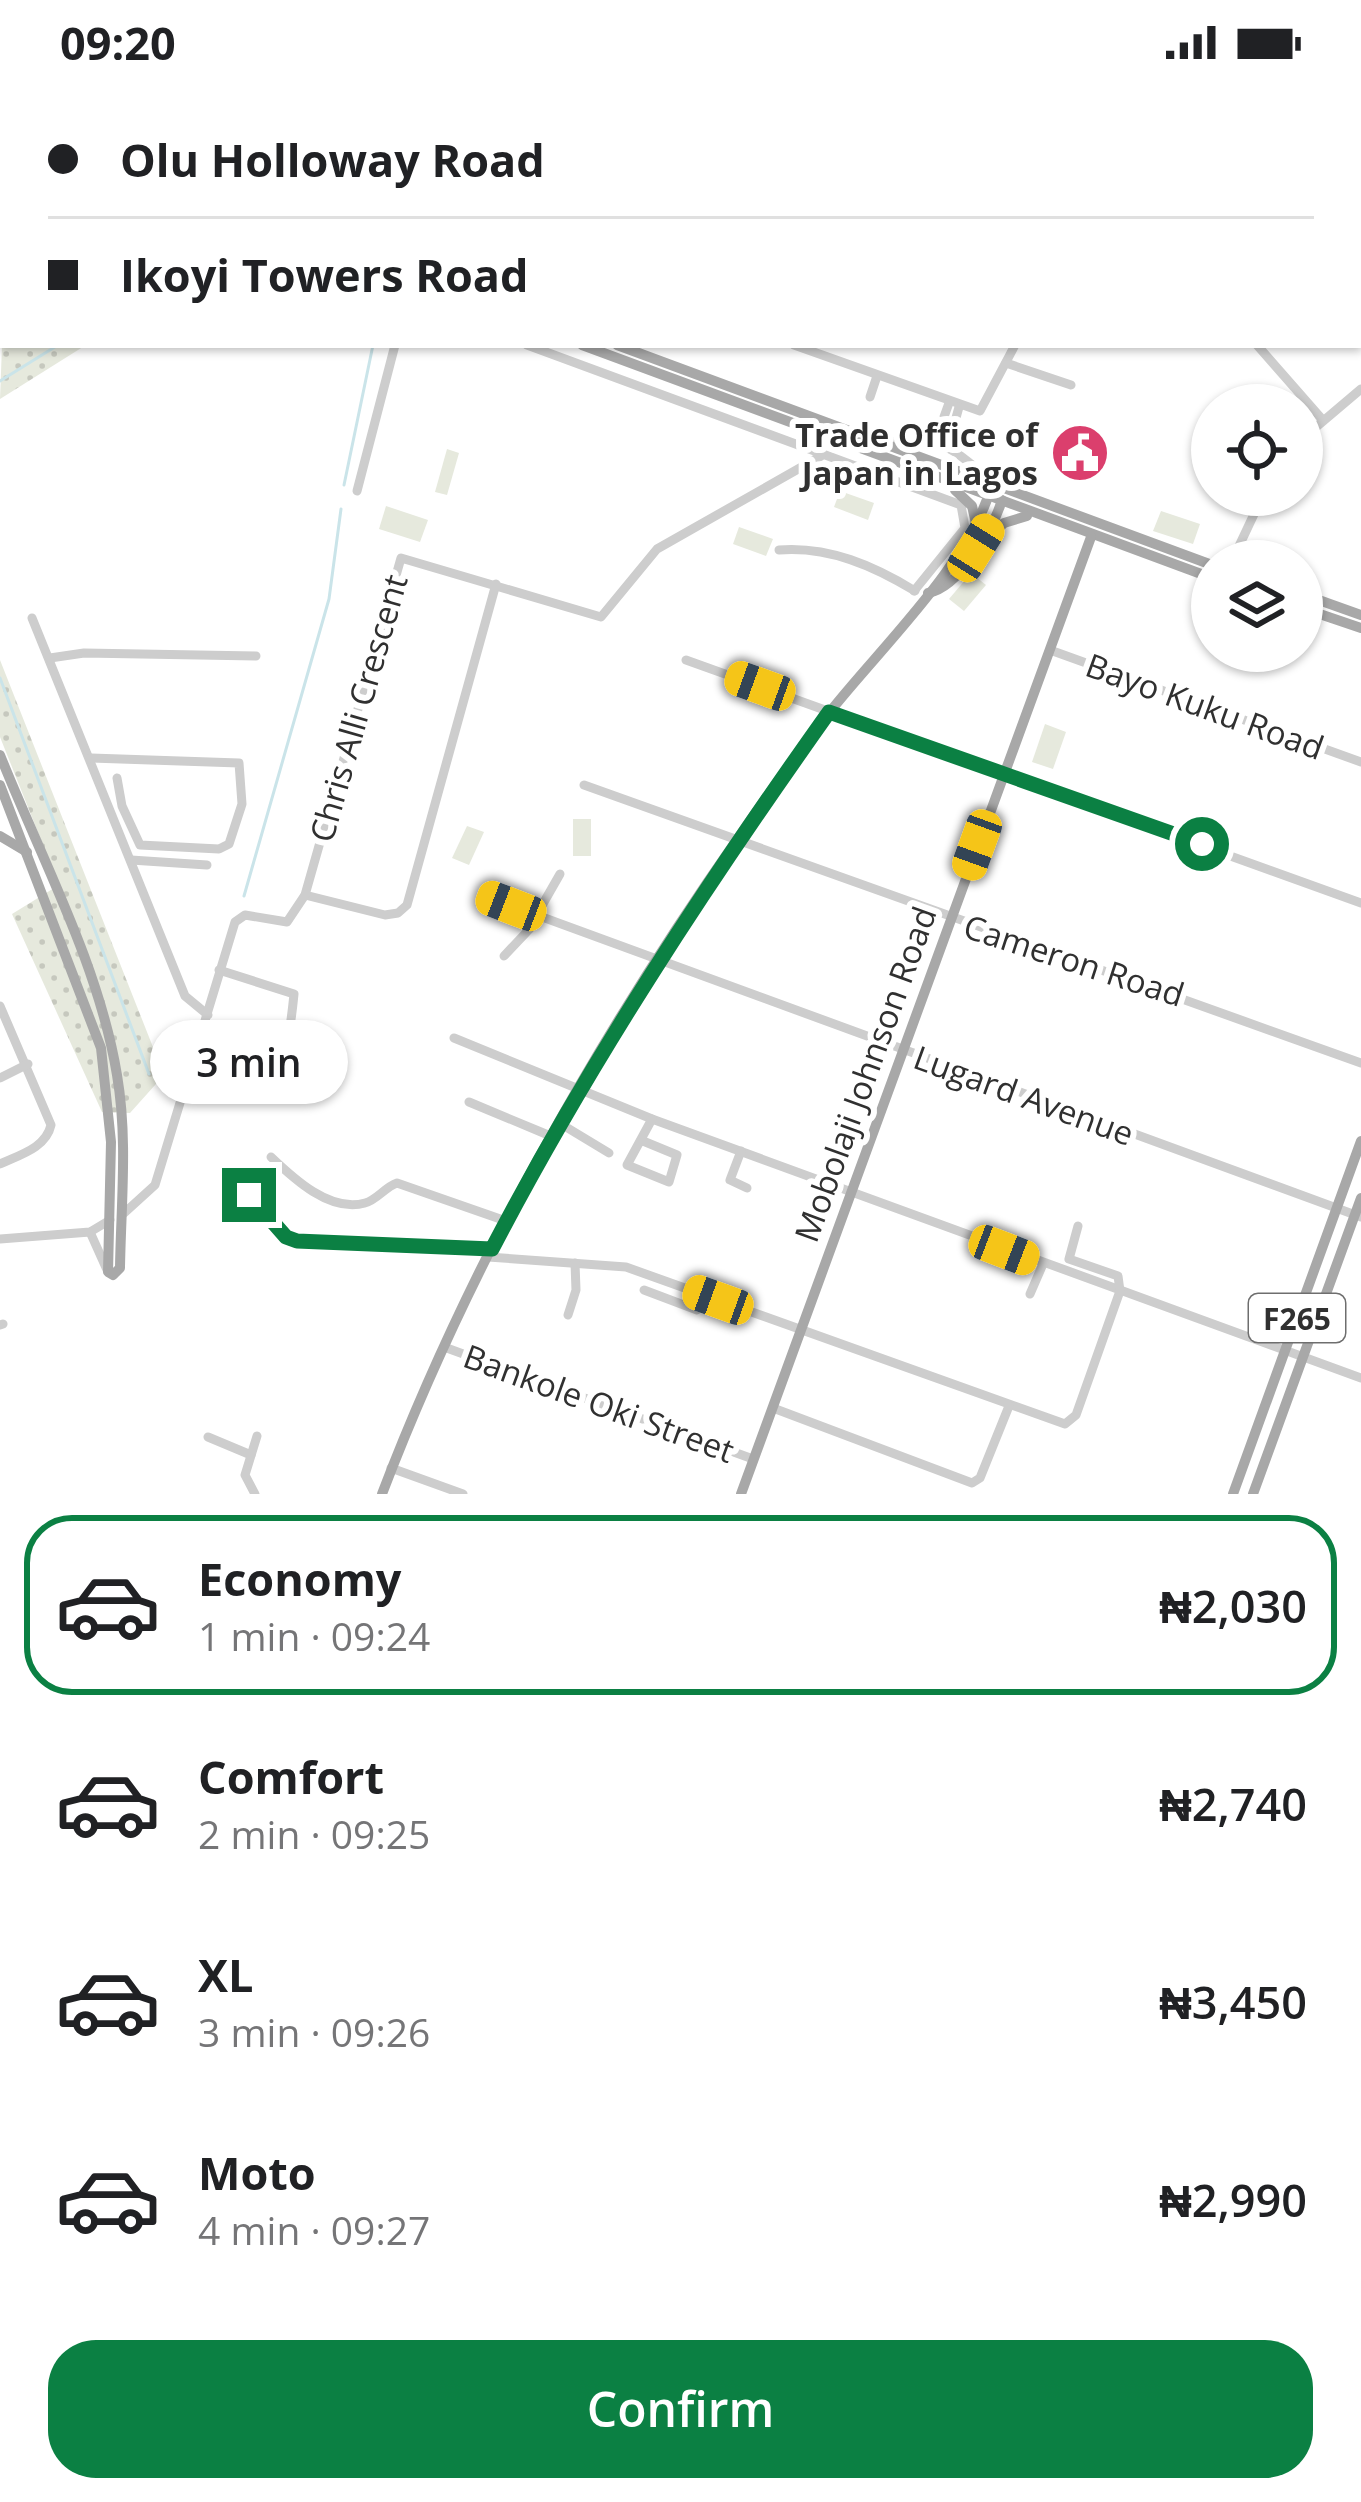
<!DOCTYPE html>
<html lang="en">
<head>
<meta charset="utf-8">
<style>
	:root { --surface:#fff; --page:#f6f6f6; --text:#202124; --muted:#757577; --line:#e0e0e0; --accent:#0b8043 }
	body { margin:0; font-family:"Open Sans",sans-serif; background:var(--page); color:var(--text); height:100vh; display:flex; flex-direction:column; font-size:45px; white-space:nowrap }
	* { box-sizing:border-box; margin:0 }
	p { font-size:39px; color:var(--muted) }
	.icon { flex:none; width:66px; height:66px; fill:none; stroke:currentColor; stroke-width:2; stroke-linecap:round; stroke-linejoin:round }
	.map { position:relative; height:1410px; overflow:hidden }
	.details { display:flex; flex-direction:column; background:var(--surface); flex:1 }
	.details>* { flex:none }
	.banner { position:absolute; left:0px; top:0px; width:1362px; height:264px; box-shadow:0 3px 9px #0004; display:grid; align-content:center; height:264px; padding:0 48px; background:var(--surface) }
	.controls { position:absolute; left:1191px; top:300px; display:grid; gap:24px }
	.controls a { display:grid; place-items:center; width:132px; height:132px; border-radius:50%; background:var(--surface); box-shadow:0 3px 9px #0004; font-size:60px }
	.end { position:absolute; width:54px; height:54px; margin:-27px; border:15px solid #0b8043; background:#fff; box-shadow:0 0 0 6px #fff }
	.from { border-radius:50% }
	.bubble { position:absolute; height:84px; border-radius:42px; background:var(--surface); box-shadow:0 3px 9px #0004; font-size:39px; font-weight:600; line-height:84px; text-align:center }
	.car { position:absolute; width:36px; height:72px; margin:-36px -18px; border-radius:15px; box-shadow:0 0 9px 3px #0007; background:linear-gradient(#f5c518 24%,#345 0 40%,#f5c518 0 76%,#345 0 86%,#f5c518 0) }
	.banner b { display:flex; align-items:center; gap:42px; height:114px; font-size:45px }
	.banner b+b { border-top:3px solid var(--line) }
	.banner i { width:30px; height:30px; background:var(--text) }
	ul { padding:21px 0 0; list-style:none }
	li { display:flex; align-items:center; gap:36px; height:180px; margin:0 24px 18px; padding:0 24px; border:6px solid transparent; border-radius:48px }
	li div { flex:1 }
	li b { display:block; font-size:45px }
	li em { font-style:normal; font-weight:600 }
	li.on { border-color:var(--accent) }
	li>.icon { width:108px; height:108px; stroke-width:1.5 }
	.primary-button { display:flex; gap:24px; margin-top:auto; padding:24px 48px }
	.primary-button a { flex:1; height:138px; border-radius:48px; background:var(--accent); color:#fff; font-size:48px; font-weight:600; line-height:138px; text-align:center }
	.status { display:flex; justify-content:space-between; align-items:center; height:84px; padding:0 60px; background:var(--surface); direction:ltr }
	.status svg { height:33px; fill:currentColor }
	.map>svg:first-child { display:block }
	.grass { fill:url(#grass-dots) }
	.pitch { fill:#e6e9dd }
	.water { fill:url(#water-waves) }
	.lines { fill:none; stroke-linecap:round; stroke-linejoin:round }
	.stream { stroke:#cae4e9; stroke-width:3 }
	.minor { stroke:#cdcdcd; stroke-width:9 }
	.major { stroke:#a8a8a8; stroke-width:10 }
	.route { stroke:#0b8043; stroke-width:15 }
	.labels { text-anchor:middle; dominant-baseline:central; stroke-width:12; stroke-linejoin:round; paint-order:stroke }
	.shield { fill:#fff; stroke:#6e6e6e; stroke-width:3 }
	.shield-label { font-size:30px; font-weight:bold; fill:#303030 }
	.poi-label { font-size:33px; font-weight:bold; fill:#303030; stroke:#fff; text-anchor:end }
	.street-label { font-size:33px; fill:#303030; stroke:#fff }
</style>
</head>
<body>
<div class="status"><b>09:20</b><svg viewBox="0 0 49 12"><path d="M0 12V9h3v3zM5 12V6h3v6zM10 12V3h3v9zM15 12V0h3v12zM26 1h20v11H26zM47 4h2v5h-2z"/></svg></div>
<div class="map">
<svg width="1361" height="1410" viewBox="0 0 1361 1410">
	<defs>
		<pattern id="grass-dots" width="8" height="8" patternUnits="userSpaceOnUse" patternTransform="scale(3)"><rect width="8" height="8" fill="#e6e9dd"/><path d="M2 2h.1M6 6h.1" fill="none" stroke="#c6c8be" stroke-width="1.8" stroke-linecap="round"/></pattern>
		<pattern id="water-waves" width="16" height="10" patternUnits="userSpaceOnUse" patternTransform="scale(3)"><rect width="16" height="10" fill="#cae4e9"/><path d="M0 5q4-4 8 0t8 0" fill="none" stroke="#aec4c8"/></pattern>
	</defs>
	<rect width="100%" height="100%" fill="#fff"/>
	<!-- grass -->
	<g class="grass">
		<polygon points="3,235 3,261 86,261 0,315"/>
		<polygon points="0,576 164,991 130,1029 102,1028 12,830 59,801 0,653"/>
	</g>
	<!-- pitch -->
	<g class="pitch">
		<polygon points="447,365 459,369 447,411 435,408"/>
		<polygon points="840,407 874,419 868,436 834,423"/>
		<polygon points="386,422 428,436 420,458 379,445"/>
		<polygon points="1161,427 1200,440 1193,460 1153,447"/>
		<polygon points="739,443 773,455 766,472 733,460"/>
		<polygon points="971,489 986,501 964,527 949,515"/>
		<polygon points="1045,640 1066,648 1053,685 1032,678"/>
		<polygon points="591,735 591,772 573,772 573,735"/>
		<polygon points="467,742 484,748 469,781 452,774"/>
	</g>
	<!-- water -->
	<polygon class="water" points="1070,0 1361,0 1361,88 1359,3"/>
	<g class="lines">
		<!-- stream -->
		<g class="stream">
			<polyline points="0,297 58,261"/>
			<polyline points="344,401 373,261"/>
			<polyline points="0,594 149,990"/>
			<polyline points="244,812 329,515 341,425"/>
		</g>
		<!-- minor -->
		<g class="minor">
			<polyline points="207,0 210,3"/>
			<polyline points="674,0 681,3"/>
			<polyline points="930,0 933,3"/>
			<polyline points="37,3 38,0"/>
			<polyline points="291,3 293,0"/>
			<polyline points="403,3 404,0"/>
			<polyline points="513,3 514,0"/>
			<polyline points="620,3 621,0"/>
			<polyline points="725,3 726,0"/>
			<polyline points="918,3 922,0"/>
			<polyline points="0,25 3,23"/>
			<polyline points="527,261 961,421 965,444 914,507"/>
			<polyline points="794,261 980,327 1015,261"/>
			<polyline points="1257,261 1321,334"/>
			<polyline points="1006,279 1071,301"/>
			<polyline points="870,313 877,292"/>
			<polyline points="936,355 949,319"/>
			<polyline points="1302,355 1361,305"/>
			<path d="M883,358C951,355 943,359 995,399"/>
			<polyline points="949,359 959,323"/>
			<polyline points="357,407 395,261"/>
			<path d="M779,466C829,462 874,482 915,507"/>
			<polyline points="1232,477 1263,411"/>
			<polyline points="32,534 185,912 208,931"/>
			<polyline points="1050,566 1361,678"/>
			<polyline points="50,574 84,569 256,572"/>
			<polyline points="686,576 1361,819"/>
			<polyline points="91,674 239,679 242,720 229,760 219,765 140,761 122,722 117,694"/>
			<polyline points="584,701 1361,979"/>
			<polyline points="131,776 207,781"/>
			<polyline points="305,811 385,831 398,829 407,821 496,500"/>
			<polyline points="485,812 1361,1133"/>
			<polyline points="536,832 560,790"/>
			<polyline points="504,872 539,835"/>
			<path d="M0,922L51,1041C46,1064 19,1071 0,1080"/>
			<polyline points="454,954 652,1035 1361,1294"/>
			<polyline points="0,994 28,980"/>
			<path d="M188,1000C274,1029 286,991 294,910L219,886"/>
			<polyline points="469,1018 553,1053"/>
			<polyline points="561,1040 609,1069"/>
			<polyline points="643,1057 677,1071 669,1098 627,1081 652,1035"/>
			<polyline points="741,1067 730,1096 747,1104"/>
			<path d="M271,1073C293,1094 330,1129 365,1119C377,1116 385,1103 397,1099L506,1137"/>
			<polyline points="249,1111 287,1153 297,1157 492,1165"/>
			<polyline points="122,1131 155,1101 235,838 245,831 287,838 305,811 401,474 601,533 657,465 821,372"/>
			<polyline points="90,1148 108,1188"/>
			<polyline points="0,1155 90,1148 110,1136"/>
			<polyline points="488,1173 626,1183 1065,1340 1076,1331 1120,1207 1118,1192 1069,1175 1078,1142"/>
			<polyline points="644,1206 697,1226"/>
			<polyline points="1030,1210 1043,1180"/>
			<polyline points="568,1231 576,1206 575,1179"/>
			<polyline points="0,1241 3,1240"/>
			<polyline points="444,1263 753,1375"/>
			<polyline points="773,1324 972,1399 980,1394 1009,1322"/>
			<polyline points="208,1353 251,1371"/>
			<polyline points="391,1384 463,1410"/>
			<polyline points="255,1410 245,1391 257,1352"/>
		</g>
		<!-- major -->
		<g class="major">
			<polyline points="0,213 3,213"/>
			<polyline points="0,226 3,225"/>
			<polyline points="0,255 3,253"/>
			<polyline points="582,261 1212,494"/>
			<polyline points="617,261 1212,481"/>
			<polyline points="955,406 972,422 976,439"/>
			<polyline points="988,454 1004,439 1027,432"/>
			<path d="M928,509C960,503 993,445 1002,416"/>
			<polyline points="1302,510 1361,531"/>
			<polyline points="1302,524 1361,544"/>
			<path d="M0,671C41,774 99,881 117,991C128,1055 121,1120 120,1184L113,1191L108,1188L111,1058L101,964L0,701"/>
			<polyline points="0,752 27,768"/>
			<path d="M382,1410C468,1184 599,952 738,754C767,712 797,669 829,629C881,563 969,481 992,401"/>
			<polyline points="741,1410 1091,453"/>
			<polyline points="1233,1410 1361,1057"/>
			<polyline points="1253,1410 1361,1114"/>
		</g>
	</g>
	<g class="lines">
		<!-- route -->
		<path class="route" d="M249,1111L286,1153L297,1157L492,1165C590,977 706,801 829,628L1202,760"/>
	</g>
	<!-- icons -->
	<defs>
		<g id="civic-disc" transform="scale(3)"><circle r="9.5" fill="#db3f6d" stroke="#fff"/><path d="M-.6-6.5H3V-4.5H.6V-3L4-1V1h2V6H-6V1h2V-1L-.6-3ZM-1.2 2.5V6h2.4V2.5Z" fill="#fff"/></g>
	</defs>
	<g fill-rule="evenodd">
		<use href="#civic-disc" x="1080" y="369"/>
	</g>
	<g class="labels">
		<!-- shield labels -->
		<rect class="shield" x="1249" y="1210" width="96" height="48" rx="9"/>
		<g class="shield-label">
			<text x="1297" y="1234">F265</text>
		</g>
		<!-- poi labels -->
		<g class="poi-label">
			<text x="1038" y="350">Trade Office of<tspan x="1038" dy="38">Japan in Lagos</tspan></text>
		</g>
		<!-- street labels -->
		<g class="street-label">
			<text transform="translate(1205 622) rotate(20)">Bayo Kuku Road</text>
			<text transform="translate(358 624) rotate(-74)">Chris Alli Crescent</text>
			<text transform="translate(1074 876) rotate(18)">Cameron Road</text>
			<text transform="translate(865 990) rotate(-70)">Mobolaji Johnson Road</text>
			<text transform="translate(1024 1011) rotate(20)">Lugard Avenue</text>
			<text transform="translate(599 1319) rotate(20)">Bankole Oki Street</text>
		</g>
	</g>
</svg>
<div class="controls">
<a><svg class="icon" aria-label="locate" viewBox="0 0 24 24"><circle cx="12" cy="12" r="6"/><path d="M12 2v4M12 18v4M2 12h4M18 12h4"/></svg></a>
<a><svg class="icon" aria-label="layers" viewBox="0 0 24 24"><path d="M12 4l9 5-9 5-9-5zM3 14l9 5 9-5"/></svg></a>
</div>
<i class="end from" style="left:1202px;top:760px"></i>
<i class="end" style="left:249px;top:1111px"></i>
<div class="bubble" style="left:150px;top:936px;width:198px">3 min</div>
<i class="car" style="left:976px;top:464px;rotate:32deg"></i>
<i class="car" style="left:760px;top:602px;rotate:290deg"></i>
<i class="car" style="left:977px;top:761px;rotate:200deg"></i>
<i class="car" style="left:511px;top:822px;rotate:291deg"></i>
<i class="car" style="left:1004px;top:1166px;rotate:111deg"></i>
<i class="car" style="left:718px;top:1216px;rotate:290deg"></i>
<div class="banner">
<b><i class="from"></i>Olu Holloway Road</b>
<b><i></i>Ikoyi Towers Road</b>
</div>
</div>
<section class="details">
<ul>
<li class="on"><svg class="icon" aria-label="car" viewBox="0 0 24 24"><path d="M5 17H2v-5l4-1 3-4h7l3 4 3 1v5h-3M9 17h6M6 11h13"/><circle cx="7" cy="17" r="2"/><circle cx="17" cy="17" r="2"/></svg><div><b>Economy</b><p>1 min · 09:24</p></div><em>₦2,030</em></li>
<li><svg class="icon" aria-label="car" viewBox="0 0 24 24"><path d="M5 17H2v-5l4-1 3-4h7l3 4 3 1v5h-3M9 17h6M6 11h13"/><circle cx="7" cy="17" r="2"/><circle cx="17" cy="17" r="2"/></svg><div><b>Comfort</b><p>2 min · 09:25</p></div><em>₦2,740</em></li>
<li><svg class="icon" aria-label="car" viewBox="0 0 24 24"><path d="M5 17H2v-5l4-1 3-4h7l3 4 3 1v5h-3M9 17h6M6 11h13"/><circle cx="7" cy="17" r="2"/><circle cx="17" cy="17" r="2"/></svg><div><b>XL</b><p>3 min · 09:26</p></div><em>₦3,450</em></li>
<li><svg class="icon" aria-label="car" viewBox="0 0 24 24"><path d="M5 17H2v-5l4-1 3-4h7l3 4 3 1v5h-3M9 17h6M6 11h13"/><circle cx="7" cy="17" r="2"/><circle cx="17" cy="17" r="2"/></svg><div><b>Moto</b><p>4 min · 09:27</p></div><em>₦2,990</em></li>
</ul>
<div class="primary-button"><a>Confirm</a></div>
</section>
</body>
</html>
